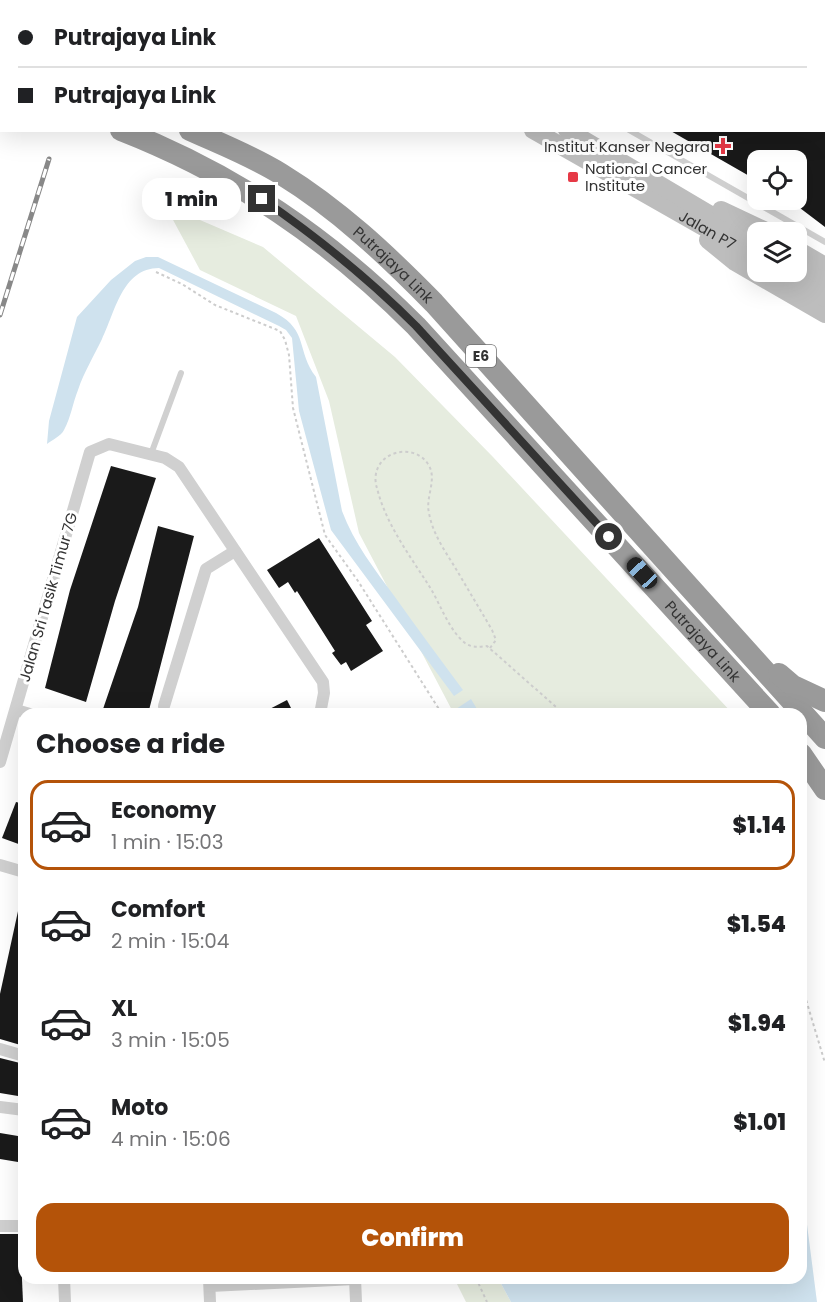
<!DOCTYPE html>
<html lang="en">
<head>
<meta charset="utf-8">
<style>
	:root { --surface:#fff; --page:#f6f6f6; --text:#202124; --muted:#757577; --line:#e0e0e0; --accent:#b45309 }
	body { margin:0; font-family:Poppins,sans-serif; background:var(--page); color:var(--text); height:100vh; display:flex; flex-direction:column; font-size:22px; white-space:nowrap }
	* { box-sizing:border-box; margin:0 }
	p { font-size:20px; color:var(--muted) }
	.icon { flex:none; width:33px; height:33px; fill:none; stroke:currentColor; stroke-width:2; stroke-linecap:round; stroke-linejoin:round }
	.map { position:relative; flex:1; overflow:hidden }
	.panel { position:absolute; left:18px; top:708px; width:789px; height:576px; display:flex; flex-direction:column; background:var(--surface); border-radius:18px; box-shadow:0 6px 24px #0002 }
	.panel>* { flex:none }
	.hud { position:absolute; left:0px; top:0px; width:825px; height:132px; box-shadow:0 6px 24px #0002; display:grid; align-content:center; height:132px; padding:0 18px; background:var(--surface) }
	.fabs { position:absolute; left:747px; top:150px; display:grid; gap:12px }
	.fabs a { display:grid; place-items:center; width:60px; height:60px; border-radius:12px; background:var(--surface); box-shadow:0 6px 24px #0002; font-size:30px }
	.end { position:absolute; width:27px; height:27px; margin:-14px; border:8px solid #333; background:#fff; box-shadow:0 0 0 3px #fff }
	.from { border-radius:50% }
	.bubble { position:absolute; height:42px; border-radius:18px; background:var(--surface); box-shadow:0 6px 24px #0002; font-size:20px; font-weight:800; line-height:42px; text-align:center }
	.car { position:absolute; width:18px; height:36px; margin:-18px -9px; border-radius:8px; box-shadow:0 0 4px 2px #0007; background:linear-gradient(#222 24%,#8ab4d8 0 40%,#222 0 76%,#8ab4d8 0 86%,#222 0) }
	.hud b { display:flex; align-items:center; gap:21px; height:57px; font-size:22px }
	.hud b+b { border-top:2px solid var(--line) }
	.hud i { width:15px; height:15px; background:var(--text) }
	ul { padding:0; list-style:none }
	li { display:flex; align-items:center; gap:18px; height:90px; margin:0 12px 9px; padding:0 6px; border:3px solid transparent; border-radius:18px }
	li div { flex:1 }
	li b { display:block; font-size:22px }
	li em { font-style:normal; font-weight:800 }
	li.active { border-color:var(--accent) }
	li>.icon { width:54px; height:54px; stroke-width:1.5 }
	h2 { padding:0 18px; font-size:27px; line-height:72px }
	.cta { display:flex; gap:12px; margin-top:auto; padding:12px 18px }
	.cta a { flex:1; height:69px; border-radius:18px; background:var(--accent); color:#fff; font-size:24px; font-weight:800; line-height:69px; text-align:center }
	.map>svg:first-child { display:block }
	.green { fill:#e6ecdf }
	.water { fill:#cfe2ee }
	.building { fill:#1a1a1a }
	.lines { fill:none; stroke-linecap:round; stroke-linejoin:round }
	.path { stroke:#cdcdcd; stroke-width:2; stroke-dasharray:3 3; stroke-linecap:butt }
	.lane { stroke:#d0d0d0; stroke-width:6 }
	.street { stroke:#d0d0d0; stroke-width:12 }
	.secondary { stroke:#bdbdbd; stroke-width:18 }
	.highway { stroke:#9a9a9a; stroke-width:22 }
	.rail-casing { stroke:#888; stroke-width:5 }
	.rail { stroke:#fff; stroke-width:3; stroke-dasharray:9; stroke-linecap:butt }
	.route { stroke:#333; stroke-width:8 }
	.poi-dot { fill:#e63946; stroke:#fff; stroke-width:2 }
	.labels { text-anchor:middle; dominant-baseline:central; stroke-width:6; stroke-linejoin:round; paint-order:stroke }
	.shield { fill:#fff; stroke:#707070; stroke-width:1.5 }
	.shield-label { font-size:14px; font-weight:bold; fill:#333 }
	.poi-label { font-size:15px; fill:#333; stroke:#fff; text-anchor:end }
	.street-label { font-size:15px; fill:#333; stroke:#fff }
</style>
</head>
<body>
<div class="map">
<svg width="825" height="1302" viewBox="0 0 825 1302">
	<rect width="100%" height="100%" fill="#fff"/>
	<!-- green -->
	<g class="green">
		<polygon points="165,205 263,247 395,357 493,457 733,714 454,714 359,533 329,401 296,316 200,270"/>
		<polygon points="454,1278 498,1278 511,1302 466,1302"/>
	</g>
	<!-- water -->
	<g class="water">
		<path d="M146,257H158L276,313C309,331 296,351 316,377L342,511C354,543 375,570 395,597C417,628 440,659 463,690L454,696L331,530L299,411L292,338L286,330L279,326L159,268C122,268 115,313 102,339C94,356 84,372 78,390C73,402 71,417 64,430C61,436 52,440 47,444L49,421L77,317L111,280L135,261Z"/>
		<polygon points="471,699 480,714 459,714 456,709"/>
		<polygon points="801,1178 817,1302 511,1302 498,1278 801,1278"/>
	</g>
	<!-- building -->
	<g class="building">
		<polygon points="669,130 825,130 825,227 796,205 796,160 758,160 758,181"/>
		<polygon points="111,466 156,478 115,601 86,702 45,688 70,590"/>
		<polygon points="158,526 194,536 148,714 118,714 103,709 138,607"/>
		<polygon points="319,538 372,621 366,625 383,651 351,671 346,662 341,665 332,653 335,651 297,591 295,593 288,582 279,588 267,570"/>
		<polygon points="287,700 294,714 260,714"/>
		<polygon points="16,802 24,804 24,846 2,838"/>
		<polygon points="20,902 24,902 24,1046 0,1039 0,994"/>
		<polygon points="0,1058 24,1064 24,1097 0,1093"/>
		<polygon points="0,1133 24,1137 24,1163 0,1159"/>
		<polygon points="0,1234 20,1234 23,1302 0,1302"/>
	</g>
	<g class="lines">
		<!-- path -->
		<g class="path">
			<polyline points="156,272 182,284 215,305 280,331 285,340 289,355 293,408 325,535 358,581 442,714"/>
			<path d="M490,648L496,640L492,630C481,611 470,593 459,574C448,555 433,536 429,513C425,497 438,479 428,464C416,445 384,449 377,470C375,475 375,483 377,488C386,525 411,557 431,589C441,606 449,630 465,643C472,648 479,647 487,646L564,714"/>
			<polyline points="801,983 825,1063"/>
			<polyline points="476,1278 487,1302"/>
		</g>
		<!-- lane -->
		<g class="lane">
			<polyline points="427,0 427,2"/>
			<polyline points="711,0 714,2"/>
			<polyline points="617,2 618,0"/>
			<polyline points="824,65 825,66"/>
			<polyline points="629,130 825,242"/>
			<polyline points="151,454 181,373"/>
		</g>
		<!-- street -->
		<g class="street">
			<polyline points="164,706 206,569 235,551"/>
			<polyline points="16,710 30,714"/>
			<polyline points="0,762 90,452 109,444 165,458 179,467 323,682 324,693 320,714"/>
			<polyline points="0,865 24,872"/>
			<polyline points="0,1049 24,1056"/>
			<polyline points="0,1107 24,1110"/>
			<polyline points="0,1226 24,1226"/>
			<polyline points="64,1278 65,1302"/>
			<polyline points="355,1278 356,1302"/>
			<polyline points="209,1279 210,1302"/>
			<polyline points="210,1286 355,1279"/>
		</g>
		<!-- secondary -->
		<g class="secondary">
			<polyline points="440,0 441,2"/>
			<polyline points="466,0 467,2"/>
			<path id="s1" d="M533,130L758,258"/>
			<polyline points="567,130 758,243"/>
			<polyline points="721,210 768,232"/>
			<polyline points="708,240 735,262 825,314"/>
			<polyline points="796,249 825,266"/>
			<polyline points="796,266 825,283"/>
			<polyline points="780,272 825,298"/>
		</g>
		<!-- highway -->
		<g class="highway">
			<polyline points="235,0 235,2"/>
			<polyline points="0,66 2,67"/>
			<polyline points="0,92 2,93"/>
			<path id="s2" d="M121,130C236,175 329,239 416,326L770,714"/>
			<path id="s3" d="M190,130C221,144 252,156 281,174C338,209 387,255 434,303L825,738"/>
			<polyline points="779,674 793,686 825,701"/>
			<polyline points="801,754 825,789"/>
		</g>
		<!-- rail casing -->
		<g class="rail-casing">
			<g id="rail">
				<polyline points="90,2 91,0"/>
				<polyline points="217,2 217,0"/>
				<polyline points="248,2 248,0"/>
				<polyline points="0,315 49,159"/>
			</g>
		</g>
		<!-- rail -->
		<use href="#rail" class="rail"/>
	</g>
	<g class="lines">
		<!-- route -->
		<path class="route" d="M262,199C317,237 369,279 416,326L609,537"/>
	</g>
	<!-- markers -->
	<g class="poi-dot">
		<path d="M720 137h6v6h6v6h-6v6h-6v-6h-6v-6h6z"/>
		<rect x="567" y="171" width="12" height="12" rx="3"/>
	</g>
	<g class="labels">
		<!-- shield labels -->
		<rect class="shield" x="466" y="345" width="30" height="22" rx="4.5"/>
		<g class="shield-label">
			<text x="481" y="356">E6</text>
		</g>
		<!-- poi labels -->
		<g class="poi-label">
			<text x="710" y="146">Institut Kanser Negara</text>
			<text x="585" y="168" text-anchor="start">National Cancer<tspan x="585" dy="17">Institute</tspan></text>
		</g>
		<!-- street labels -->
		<g class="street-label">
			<text stroke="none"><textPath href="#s1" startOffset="201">Jalan P7</textPath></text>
			<text stroke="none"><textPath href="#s3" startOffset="246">Putrajaya Link</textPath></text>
			<text transform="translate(48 597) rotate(-74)">Jalan Sri Tasik Timur 7G</text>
			<text stroke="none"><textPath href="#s2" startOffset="783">Putrajaya Link</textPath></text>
		</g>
	</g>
</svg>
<div class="fabs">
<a><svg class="icon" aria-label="locate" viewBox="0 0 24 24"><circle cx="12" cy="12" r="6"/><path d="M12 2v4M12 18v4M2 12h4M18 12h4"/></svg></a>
<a><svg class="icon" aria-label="layers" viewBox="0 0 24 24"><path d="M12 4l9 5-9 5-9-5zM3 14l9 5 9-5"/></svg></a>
</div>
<i class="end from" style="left:609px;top:537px"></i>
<i class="end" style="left:262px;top:199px"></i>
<div class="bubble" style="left:142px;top:178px;width:99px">1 min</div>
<i class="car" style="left:642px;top:573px;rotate:317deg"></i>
<div class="hud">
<b><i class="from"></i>Putrajaya Link</b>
<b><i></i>Putrajaya Link</b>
</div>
<section class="panel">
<h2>Choose a ride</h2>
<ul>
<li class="active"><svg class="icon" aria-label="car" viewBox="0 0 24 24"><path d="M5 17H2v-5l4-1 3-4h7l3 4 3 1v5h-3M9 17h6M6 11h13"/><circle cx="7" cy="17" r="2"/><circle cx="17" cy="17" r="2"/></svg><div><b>Economy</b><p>1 min · 15:03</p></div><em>$1.14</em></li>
<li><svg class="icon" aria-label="car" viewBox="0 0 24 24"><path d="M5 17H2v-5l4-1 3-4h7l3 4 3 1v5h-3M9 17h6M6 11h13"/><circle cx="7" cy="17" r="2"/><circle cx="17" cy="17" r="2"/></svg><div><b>Comfort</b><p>2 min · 15:04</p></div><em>$1.54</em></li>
<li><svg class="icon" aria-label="car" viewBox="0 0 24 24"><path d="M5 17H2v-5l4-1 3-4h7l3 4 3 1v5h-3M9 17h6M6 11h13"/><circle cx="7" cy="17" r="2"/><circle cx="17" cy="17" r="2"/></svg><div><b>XL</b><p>3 min · 15:05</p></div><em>$1.94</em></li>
<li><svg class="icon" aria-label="car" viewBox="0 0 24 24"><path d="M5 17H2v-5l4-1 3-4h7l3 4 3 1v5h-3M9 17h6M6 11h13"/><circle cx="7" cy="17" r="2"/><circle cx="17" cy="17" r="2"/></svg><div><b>Moto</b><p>4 min · 15:06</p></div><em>$1.01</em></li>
</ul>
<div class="cta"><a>Confirm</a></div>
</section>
</div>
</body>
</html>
